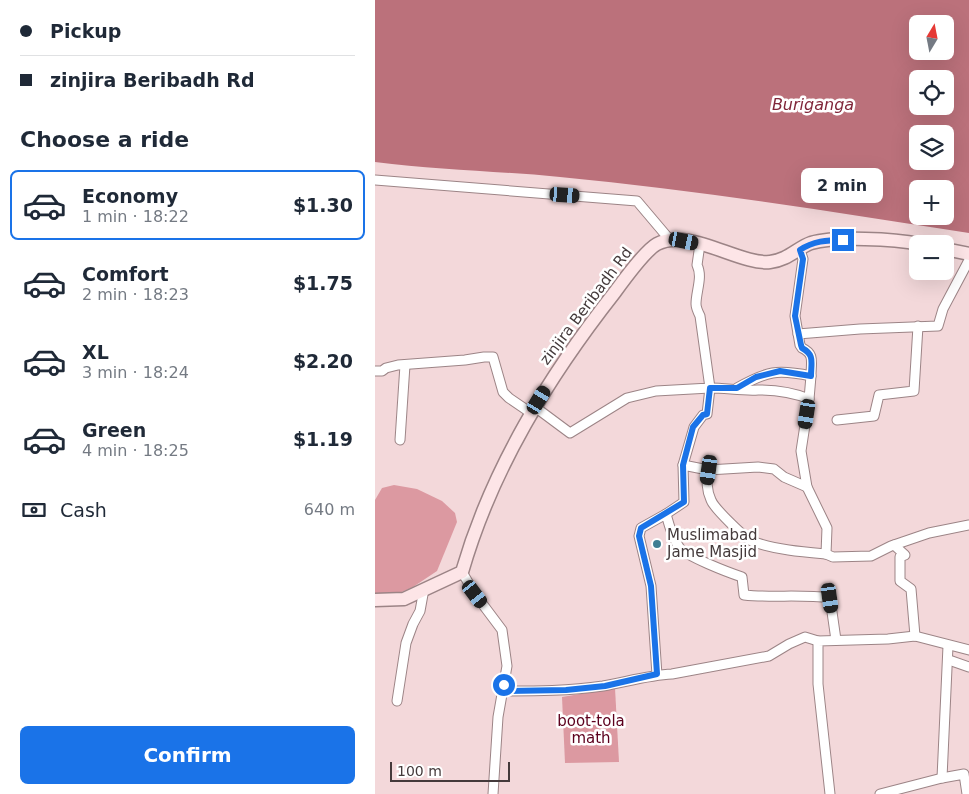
<!DOCTYPE html>
<html lang="en">
<head>
<meta charset="utf-8">
<style>
	:root { --surface:#fff; --page:#f6f6f7; --text:#1f2937; --muted:#747a83; --line:#e0e1e3; --accent:#1a73e8 }
	body { margin:0; font-family:"DejaVu Sans",sans-serif; background:var(--page); color:var(--text); height:100vh; display:flex; flex-direction:column; font-size:19px; white-space:nowrap }
	* { box-sizing:border-box; margin:0 }
	p { font-size:16px; color:var(--muted) }
	.icon { flex:none; width:28px; height:28px; fill:none; stroke:currentColor; stroke-width:2; stroke-linecap:round; stroke-linejoin:round }
	.map { position:relative; flex:1; overflow:hidden }
	.details { display:flex; flex-direction:column; background:var(--surface); width:375px }
	.details>* { flex:none }
	.guide { display:grid; align-content:center; height:110px; padding:0 20px; background:var(--surface) }
	.needle { width:32px; rotate:10deg }
	.fabs { position:absolute; left:534px; top:15px; display:grid; gap:10px }
	.fabs a { display:grid; place-items:center; width:45px; height:45px; border-radius:8px; background:var(--surface); box-shadow:0 5px 20px #0002; font-size:25px }
	.scale { position:absolute; left:15px; bottom:12px; width:120px; box-sizing:border-box; padding-left:5px; border:2px solid #443a3b; border-top:0; font-size:14px; line-height:18px; white-space:nowrap; color:#443a3b; -webkit-text-stroke:4px #fff; paint-order:stroke }
	.end { position:absolute; width:22px; height:22px; margin:-11px; border:6px solid #1a73e8; background:#fff; box-shadow:0 0 0 2px #fff }
	.from { border-radius:50% }
	.bubble { position:absolute; height:35px; border-radius:8px; background:var(--surface); box-shadow:0 5px 20px #0002; font-size:16px; font-weight:600; line-height:35px; text-align:center }
	.car { position:absolute; width:15px; height:30px; margin:-15px -8px; border-radius:6px; box-shadow:0 0 4px 1px #0007; background:linear-gradient(#222 24%,#8ab4d8 0 40%,#222 0 76%,#8ab4d8 0 86%,#222 0) }
	.guide b { display:flex; align-items:center; gap:18px; height:48px; font-size:19px }
	.guide b+b { border-top:1px solid var(--line) }
	.guide i { width:12px; height:12px; background:var(--text) }
	ul { padding:0; list-style:none }
	li { display:flex; align-items:center; gap:15px; height:70px; margin:0 10px 8px; padding:0 10px; border:2px solid transparent; border-radius:8px }
	li div { flex:1 }
	li b { display:block; font-size:19px }
	li em { font-style:normal; font-weight:600 }
	li.on { border-color:var(--accent) }
	li>.icon { width:45px; height:45px; stroke-width:1.5 }
	h2 { padding:0 20px; font-size:22px; line-height:60px }
	.pay { display:flex; align-items:center; gap:12px; height:55px; padding:0 20px; font-size:19px }
	.pay p { margin-inline-start:auto }
	.action { display:flex; gap:10px; margin-top:auto; padding:10px 20px }
	.action a { flex:1; height:58px; border-radius:8px; background:var(--accent); color:#fff; font-size:20px; font-weight:600; line-height:58px; text-align:center }
	main { display:flex; flex:1; min-height:0 }
	.map>svg:first-child { display:block }
	.green { fill:#dc99a1 }
	.water { fill:#bb717b; fill-rule:evenodd }
	.lines { fill:none; stroke-linecap:round; stroke-linejoin:round }
	.street-casing { stroke:#9c8486; stroke-width:11 }
	.secondary-casing { stroke:#9c8486; stroke-width:15 }
	.street { stroke:#fff; stroke-width:9 }
	.secondary { stroke:#fde5e7; stroke-width:12 }
	.route { stroke:#1a73e8; stroke-width:6 }
	.poi-dot { fill:#3f7e93; stroke:#fff; stroke-width:2 }
	.labels { text-anchor:middle; dominant-baseline:central; stroke-width:5; stroke-linejoin:round; paint-order:stroke }
	.street-label { font-size:15px; fill:#443a3b; stroke:#fff }
	.poi-label { font-size:15px; fill:#443a3b; stroke:#fff; text-anchor:start }
	.park-label { font-size:15px; fill:#5c001d; stroke:#fff }
	.water-label { font-size:16px; font-style:italic; fill:#802639; stroke:#fff }
</style>
</head>
<body>
<main>
<section class="details">
<div class="guide">
<b><i class="from"></i>Pickup</b>
<b><i></i>zinjira Beribadh Rd</b>
</div>
<h2>Choose a ride</h2>
<ul>
<li class="on"><svg class="icon" aria-label="car" viewBox="0 0 24 24"><path d="M5 17H2v-5l4-1 3-4h7l3 4 3 1v5h-3M9 17h6M6 11h13"/><circle cx="7" cy="17" r="2"/><circle cx="17" cy="17" r="2"/></svg><div><b>Economy</b><p>1 min · 18:22</p></div><em>$1.30</em></li>
<li><svg class="icon" aria-label="car" viewBox="0 0 24 24"><path d="M5 17H2v-5l4-1 3-4h7l3 4 3 1v5h-3M9 17h6M6 11h13"/><circle cx="7" cy="17" r="2"/><circle cx="17" cy="17" r="2"/></svg><div><b>Comfort</b><p>2 min · 18:23</p></div><em>$1.75</em></li>
<li><svg class="icon" aria-label="car" viewBox="0 0 24 24"><path d="M5 17H2v-5l4-1 3-4h7l3 4 3 1v5h-3M9 17h6M6 11h13"/><circle cx="7" cy="17" r="2"/><circle cx="17" cy="17" r="2"/></svg><div><b>XL</b><p>3 min · 18:24</p></div><em>$2.20</em></li>
<li><svg class="icon" aria-label="car" viewBox="0 0 24 24"><path d="M5 17H2v-5l4-1 3-4h7l3 4 3 1v5h-3M9 17h6M6 11h13"/><circle cx="7" cy="17" r="2"/><circle cx="17" cy="17" r="2"/></svg><div><b>Green</b><p>4 min · 18:25</p></div><em>$1.19</em></li>
</ul>
<div class="pay"><svg class="icon" aria-label="cash" viewBox="0 0 24 24"><path d="M3 7h18v10H3z"/><circle cx="12" cy="12" r="2"/></svg>Cash<p>640 m</p></div>
<div class="action"><a>Confirm</a></div>
</section>
<div class="map">
<svg width="594" height="794" viewBox="0 0 594 794">
	<rect width="100%" height="100%" fill="#f3d8da"/>
	<!-- green -->
	<g class="green">
		<polygon points="19,485 42,489 67,501 80,513 82,522 62,571 38,587 20,595 0,593 0,500 7,488"/>
		<polygon points="240,688 244,762 190,763 187,697"/>
	</g>
	<!-- water -->
	<path class="water" d="M0,0H594V233C458,212 322,190 185,177C123,171 62,170 0,162ZM542,24H570V51H542ZM542,79H570V106H542ZM542,134H570V161H542ZM542,189H570V216H542Z"/>
	<g class="lines">
		<!-- street casing -->
		<g class="street-casing">
			<g id="street">
				<polyline points="0,180 262,201 295,240"/>
				<polyline points="423,334 485,329 563,326 568,309 594,260"/>
				<polyline points="0,371 7,371 11,368 23,365 90,360 109,357 118,357 128,392 134,398 156,413"/>
				<polyline points="436,376 434,399 426,451 432,487 452,528 451,554 458,557 496,556 516,546 554,533 594,525"/>
				<path d="M362,388C392,371 402,369 436,376C436,362 440,354 427,348L425,345L420,316L428,259L425,250"/>
				<path d="M160,407L195,433L252,398L281,391L335,388L325,316C323,312 321,308 321,304C321,291 328,277 322,265L325,244"/>
				<polyline points="462,420 499,416 504,395 539,391 543,326"/>
				<polyline points="25,440 30,365"/>
				<path d="M308,465L319,427L328,415L332,414L335,388C351,388 368,391 383,390C402,390 417,392 434,399"/>
				<path d="M333,470C332,481 331,489 336,500C339,508 371,540 379,542C402,550 428,552 451,554"/>
				<polyline points="291,514 309,502 308,465 333,470 383,467 399,469 409,477 432,487"/>
				<polyline points="519,545 530,555 525,557 525,581 536,589 540,636"/>
				<polyline points="87,572 100,594 127,630 132,666 123,717 118,794"/>
				<polyline points="574,660 594,667"/>
				<path d="M282,675L276,586L264,536L266,528L291,514C294,525 297,537 304,547C310,556 355,573 367,577L369,595C398,598 426,594 455,598L461,640"/>
				<path d="M127,691C161,691 194,691 228,686C251,682 274,675 297,674L394,656L414,644L430,637L443,641"/>
				<polyline points="22,701 31,643 38,624 45,611 49,589"/>
				<polyline points="567,778 573,646"/>
				<polyline points="455,794 443,684 443,641 513,639 540,636 594,650"/>
				<polyline points="505,794 567,778 589,774 592,794"/>
			</g>
		</g>
		<!-- secondary casing -->
		<g class="secondary-casing">
			<g id="secondary">
				<polyline points="570,249 594,254"/>
				<path d="M0,600L29,599L87,572C117,468 174,376 240,292C248,281 271,250 282,244C313,227 365,265 395,262C413,260 422,248 436,243C461,236 519,239 545,244"/>
			</g>
		</g>
		<!-- street -->
		<use href="#street" class="street"/>
		<!-- secondary -->
		<use href="#secondary" class="secondary"/>
	</g>
	<g class="lines">
		<!-- route -->
		<path class="route" d="M129,685L127,691L191,690L230,686L282,674L276,586L264,536L266,528L309,502L308,465L318,427L328,415L332,414L335,388H362L381,377L405,371L436,376C436,362 440,355 427,348L426,345L420,316L428,259L425,250C438,241 452,240 468,240"/>
	</g>
	<!-- markers -->
	<circle class="poi-dot" cx="282" cy="544" r="5"/>
	<g class="labels">
		<!-- street labels -->
		<g class="street-label">
			<text transform="translate(211 306) rotate(-53)">zinjira Beribadh Rd</text>
		</g>
		<!-- poi labels -->
		<g class="poi-label">
			<text x="292" y="535">Muslimabad<tspan x="292" dy="17">Jame Masjid</tspan></text>
		</g>
		<!-- park labels -->
		<g class="park-label">
			<text x="216" y="721">boot-tola<tspan x="216" dy="17">math</tspan></text>
		</g>
		<!-- water labels -->
		<g class="water-label">
			<text x="438" y="104">Buriganga</text>
		</g>
	</g>
</svg>
<div class="fabs">
<a><svg class="needle" viewBox="-14 -14 28 28"><path d="M0-13l5 13h-10z" fill="#e53935"/><path d="M0 13l5-13h-10z" fill="#747a83"/></svg></a>
<a><svg class="icon" aria-label="locate" viewBox="0 0 24 24"><circle cx="12" cy="12" r="6"/><path d="M12 2v4M12 18v4M2 12h4M18 12h4"/></svg></a>
<a><svg class="icon" aria-label="layers" viewBox="0 0 24 24"><path d="M12 4l9 5-9 5-9-5zM3 14l9 5 9-5"/></svg></a>
<a>+</a>
<a>−</a>
</div>
<div class="scale">100 m</div>
<i class="end from" style="left:129px;top:685px"></i>
<i class="end" style="left:468px;top:240px"></i>
<div class="bubble" style="left:426px;top:168px;width:82px">2 min</div>
<i class="car" style="left:190px;top:195px;rotate:94deg"></i>
<i class="car" style="left:309px;top:241px;rotate:102deg"></i>
<i class="car" style="left:164px;top:400px;rotate:31deg"></i>
<i class="car" style="left:432px;top:414px;rotate:189deg"></i>
<i class="car" style="left:334px;top:470px;rotate:188deg"></i>
<i class="car" style="left:100px;top:594px;rotate:143deg"></i>
<i class="car" style="left:455px;top:598px;rotate:172deg"></i>
</div>
</main>
</body>
</html>
